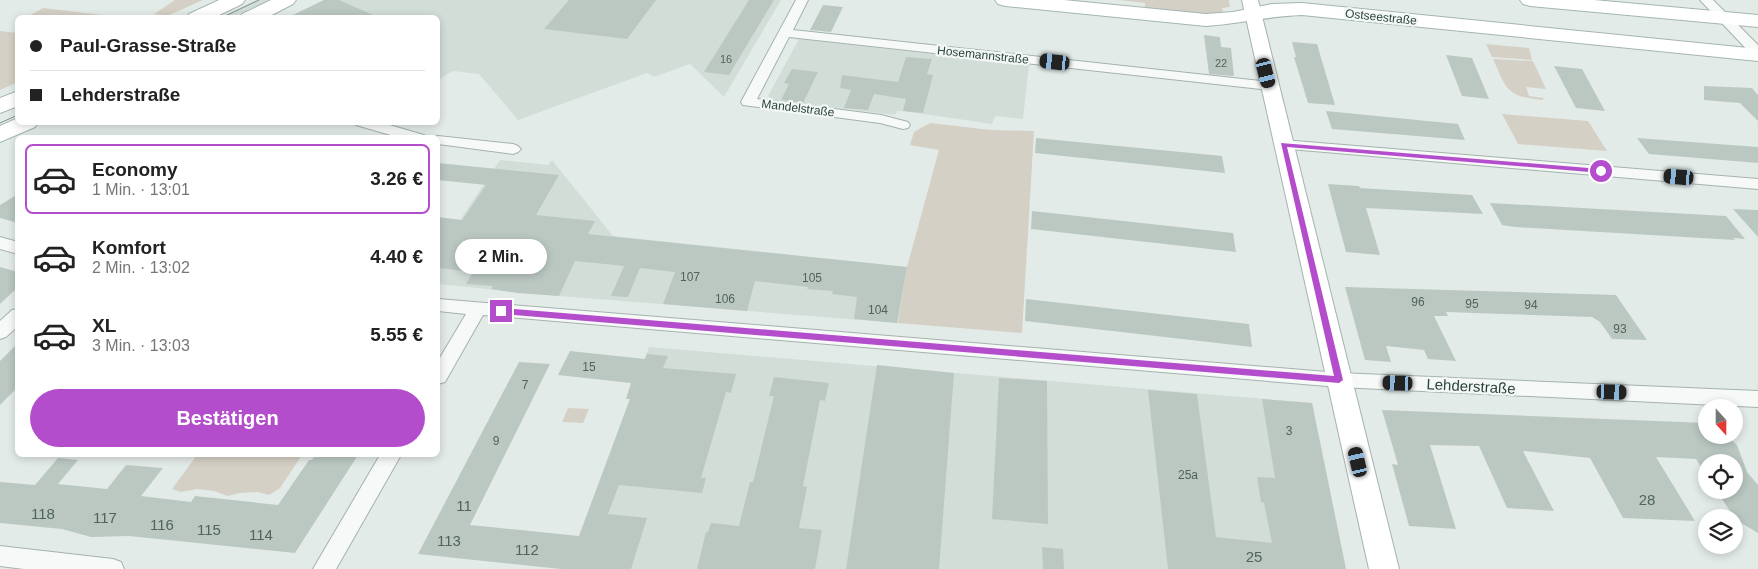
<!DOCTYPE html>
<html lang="de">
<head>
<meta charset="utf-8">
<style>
	:root { --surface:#fff; --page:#f2f2f2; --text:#222; --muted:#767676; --line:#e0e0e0; --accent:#b44dcb }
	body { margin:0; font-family:Helvetica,sans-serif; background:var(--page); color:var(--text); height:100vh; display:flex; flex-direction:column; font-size:19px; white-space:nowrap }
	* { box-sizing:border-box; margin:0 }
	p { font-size:16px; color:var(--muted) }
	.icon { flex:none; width:28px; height:28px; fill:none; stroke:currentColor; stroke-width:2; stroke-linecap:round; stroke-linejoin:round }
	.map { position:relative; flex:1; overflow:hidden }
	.panel { position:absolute; left:15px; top:135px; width:425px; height:322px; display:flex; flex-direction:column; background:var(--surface); border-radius:8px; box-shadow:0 2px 8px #0003 }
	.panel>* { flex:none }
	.guide { position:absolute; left:15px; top:15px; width:425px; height:110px; border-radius:8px; box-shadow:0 2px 8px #0003; display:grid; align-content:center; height:110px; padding:0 15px; background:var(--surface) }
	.needle { width:32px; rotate:159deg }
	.controls { position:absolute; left:1698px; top:399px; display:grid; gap:10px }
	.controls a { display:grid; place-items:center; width:45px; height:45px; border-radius:50%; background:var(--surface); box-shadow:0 2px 8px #0003; font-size:25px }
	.end { position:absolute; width:22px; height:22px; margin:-11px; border:6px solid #b44dcb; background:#fff; box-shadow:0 0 0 2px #fff }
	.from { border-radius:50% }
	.bubble { position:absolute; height:35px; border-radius:18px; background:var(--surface); box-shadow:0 2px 8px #0003; font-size:16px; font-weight:700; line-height:35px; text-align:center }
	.car { position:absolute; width:15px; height:30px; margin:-15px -8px; border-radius:6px; box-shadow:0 0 4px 1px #0007; background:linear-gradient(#222 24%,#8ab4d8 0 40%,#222 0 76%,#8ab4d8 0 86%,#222 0) }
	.guide b { display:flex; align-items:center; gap:18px; height:48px; font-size:19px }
	.guide b+b { border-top:1px solid var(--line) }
	.guide i { width:12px; height:12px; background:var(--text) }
	ul { padding:9px 0 0; list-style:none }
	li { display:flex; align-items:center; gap:15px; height:70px; margin:0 10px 8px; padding:0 5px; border:2px solid transparent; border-radius:8px }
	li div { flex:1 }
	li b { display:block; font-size:19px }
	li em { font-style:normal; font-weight:700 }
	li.on { border-color:var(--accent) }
	li>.icon { width:45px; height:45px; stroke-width:1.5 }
	.primary-button { display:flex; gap:10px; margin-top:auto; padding:10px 15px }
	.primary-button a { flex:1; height:58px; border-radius:30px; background:var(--accent); color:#fff; font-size:20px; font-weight:700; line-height:58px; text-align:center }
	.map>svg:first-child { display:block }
	.built { fill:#d2ddd8 }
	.green { fill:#d5d0c5 }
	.building { fill:#bbc8c2 }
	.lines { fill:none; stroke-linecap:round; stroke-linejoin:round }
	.street-casing { stroke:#a4b2ad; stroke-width:2 }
	.secondary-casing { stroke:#a4b2ad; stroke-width:2 }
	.primary-casing { stroke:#a3b6ae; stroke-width:2 }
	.street { fill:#f6f9f8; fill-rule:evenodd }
	.secondary { fill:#fff; fill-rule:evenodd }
	.primary { fill:#fff; fill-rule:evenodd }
	.tram { stroke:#7d948b; stroke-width:1 }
	.route { fill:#b44dcb }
	.labels { text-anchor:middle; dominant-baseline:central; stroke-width:4.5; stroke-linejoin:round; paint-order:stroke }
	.far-number-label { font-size:11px; fill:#4f645c }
	.far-street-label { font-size:12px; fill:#2b433a; stroke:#f3f8f6 }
	.number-label { font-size:12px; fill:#4f645c }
	.street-label { font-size:15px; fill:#2b433a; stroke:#f3f8f6 }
	.near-number-label { font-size:15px; fill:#4f645c }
</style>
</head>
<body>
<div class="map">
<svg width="1758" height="569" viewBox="0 0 1758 569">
	<rect width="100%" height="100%" fill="#e3ebe8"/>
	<!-- built -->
	<g class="built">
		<polygon points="256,0 270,0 232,17 218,18"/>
		<polygon points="324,0 781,0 724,97 690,64 654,77 647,73 518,120 479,74 453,71 438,80 438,18 287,18"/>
		<polygon points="799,39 1029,65 1023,119 995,116 992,124 903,111 897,111 895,115 772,100 768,96"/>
		<polygon points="500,160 548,165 552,160 613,236 907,267 898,323 559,296 438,284 438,224 442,218 460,220"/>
		<polygon points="649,347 1312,403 1346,569 567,569"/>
	</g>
	<!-- green -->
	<g class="green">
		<polygon points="175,0 203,0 167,16 154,14"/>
		<polygon points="1120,0 1229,0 1230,7 1222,8 1223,13 1190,13 1145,9 1145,3"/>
		<polygon points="43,8 111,16 108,18 27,17"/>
		<polygon points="0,31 17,33 18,82 0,90"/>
		<polygon points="1486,44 1529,48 1532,60 1492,57"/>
		<path d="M1493,59L1533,61L1546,89L1526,87L1529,96L1544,98L1542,100C1506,96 1507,90 1493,59Z"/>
		<polygon points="1502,114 1588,121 1607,151 1518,144"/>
		<polygon points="930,123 991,130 1034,131 1022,333 898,323 907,267 939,150 910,145 914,132"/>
		<polygon points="568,408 589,409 583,423 562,422"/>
		<polygon points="197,455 302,455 280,488 269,495 258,492 239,493 228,496 214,491 197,489 181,492 172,489"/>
	</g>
	<!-- building -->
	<g class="building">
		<polygon points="324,0 339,0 380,18 287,18"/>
		<polygon points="569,0 656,0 627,39 544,29"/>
		<polygon points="749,0 774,0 729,75 704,72"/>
		<polygon points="823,5 843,7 831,32 810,30"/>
		<polygon points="1204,35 1220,37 1221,47 1231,48 1234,76 1209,74"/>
		<polygon points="1292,42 1317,44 1335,105 1308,103 1294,57 1296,57"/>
		<polygon points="1446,55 1472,58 1489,99 1462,96"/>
		<polygon points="906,57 932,59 927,74 933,75 923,113 903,111 906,99 874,94 868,110 844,108 851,90 840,88 842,75 898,82"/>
		<polygon points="1554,66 1582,69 1605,111 1576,108"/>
		<polygon points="792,69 818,72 803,103 781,100 789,84 784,83"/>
		<polygon points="1704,86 1752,88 1758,95 1758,121 1740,103 1704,100"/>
		<polygon points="1326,111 1458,124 1465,140 1332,129"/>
		<polygon points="1036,138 1222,156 1225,173 1035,153"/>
		<polygon points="1637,138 1758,147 1758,163 1649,154"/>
		<polygon points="438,163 559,175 536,215 595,221 588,234 907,267 897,323 854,319 857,297 832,294 833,291 807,289 808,287 755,281 747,311 663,304 675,272 640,268 628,297 611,296 624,266 575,261 559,296 517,293 491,289 493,286 466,284 473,272 438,268 438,217 462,220 486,185 438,180"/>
		<polygon points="1328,184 1359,186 1360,188 1472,195 1483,214 1366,208 1380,255 1346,252"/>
		<polygon points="18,194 18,223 0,218 0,205"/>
		<polygon points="1490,203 1726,216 1745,239 1733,238 1735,240 1515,227 1502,225"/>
		<polygon points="1733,209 1758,210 1758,237"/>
		<polygon points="1032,211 1233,233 1236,252 1031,229"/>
		<polygon points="0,267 18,272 18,287 0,304"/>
		<polygon points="1345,287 1616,295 1647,340 1612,339 1600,322 1592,317 1446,312 1448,316 1434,316 1456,361 1428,359 1424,350 1386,346 1391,362 1365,360"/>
		<polygon points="1026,299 1249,324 1252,347 1025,321"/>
		<polygon points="18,343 18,387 0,405 0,361"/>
		<polygon points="570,351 645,359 647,354 668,356 663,368 736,374 731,393 726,392 701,478 706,478 702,493 619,485 608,514 647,518 631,569 561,569 418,554 519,362 550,364 470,525 579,536 630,399 626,399 631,383 558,375"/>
		<polygon points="877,365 954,373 939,569 846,569"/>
		<polygon points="774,377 829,383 825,401 820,400 803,486 807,487 799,528 822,530 815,569 697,569 706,532 708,532 711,523 739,526 750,482 753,482 774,396 769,396"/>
		<polygon points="999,378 1047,381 1048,524 992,519"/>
		<polygon points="1148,390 1197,394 1216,537 1272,543 1264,503 1261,502 1257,477 1275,478 1262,399 1312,403 1346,569 1168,569"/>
		<polygon points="1382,410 1706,423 1706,435 1725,435 1737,445 1747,472 1758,485 1758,533 1736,520 1716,490 1734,490 1734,462 1706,462 1706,475 1696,459 1656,457 1695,521 1623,518 1590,458 1523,451 1554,511 1507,508 1479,446 1430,445 1456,529 1409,526 1392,464 1398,465"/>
		<polygon points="315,455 358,455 295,553 129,536 91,537 62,529 0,523 0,482 35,485 58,458 78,460 58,484 107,489 126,465 163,468 141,496 191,502 195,496 278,505 309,460 312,460"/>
		<polygon points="1042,547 1063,549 1064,569 1043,569"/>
	</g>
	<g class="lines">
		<!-- street casing -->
		<g class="street-casing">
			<g id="street">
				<polygon points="796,0 808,0 793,30 1270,82 1277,86 1270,90 789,37 757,99 881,115 908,122 910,125 908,128 903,129 880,123 743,105 741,102"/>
				<polygon points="1700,0 1713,0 1758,45 1758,57 1753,56"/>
				<polygon points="354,122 379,122 424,135 426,138 401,138 356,125"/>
				<polygon points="438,136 513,144 518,146 521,149 518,152 513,154 438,144 438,138 432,138"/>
				<polygon points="1283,140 1758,179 1758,189 1278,148 1276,145 1278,142"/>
				<polygon points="0,237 18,242 18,254 0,249"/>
				<polygon points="438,299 1339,373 1758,391 1758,407 1339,387 483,315 445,382 438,384 438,361 466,314 438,311"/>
				<polygon points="18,309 18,326 6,337 0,339 0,321 12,310"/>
				<polygon points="380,455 401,455 336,569 313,569"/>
				<polygon points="0,546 113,559 121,562 124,569 24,569 0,566"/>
			</g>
		</g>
		<!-- secondary casing -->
		<g class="secondary-casing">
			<polygon id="secondary" points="1242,0 1258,0 1399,569 1369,569"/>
		</g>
		<!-- primary casing -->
		<g class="primary-casing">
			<g id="primary">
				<polygon points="219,0 245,0 242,4 213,18 186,18 189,14"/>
				<polygon points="271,0 296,0 293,4 266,18 239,18 242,14"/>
				<path d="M995,0H1064L1206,14L1233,12L1272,4L1302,3L1758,49V61L1302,15C1269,16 1238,24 1206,26L1005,6L998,4Z"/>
				<polygon points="1520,0 1594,0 1758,15 1758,27 1530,6 1523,4"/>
				<polygon points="18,91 18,106 0,113 0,98"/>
				<polygon points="18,118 18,122 38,122 35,127 0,142 0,126"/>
			</g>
		</g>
		<!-- street -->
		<use href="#street" class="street"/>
		<!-- secondary -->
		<use href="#secondary" class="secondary"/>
		<!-- primary -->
		<use href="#primary" class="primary"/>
		<!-- tram -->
		<g class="tram">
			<polyline points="221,18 259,0"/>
			<polyline points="0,123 18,115"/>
		</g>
	</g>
	<!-- route -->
	<polygon class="route" points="1281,143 1601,169 1604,171 1601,173 1287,147 1343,380 1339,383 501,314 497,311 501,308 1334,376"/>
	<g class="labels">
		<!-- far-number labels -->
		<g class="far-number-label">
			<text x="726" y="59">16</text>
			<text x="1221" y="63">22</text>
		</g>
		<!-- far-street labels -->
		<g class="far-street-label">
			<text transform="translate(1381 17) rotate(6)">Ostseestraße</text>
			<text transform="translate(983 55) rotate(6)">Hosemannstraße</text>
			<text transform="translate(798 108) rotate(7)">Mandelstraße</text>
		</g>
		<!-- number labels -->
		<g class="number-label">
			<text x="690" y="277">107</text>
			<text x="812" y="278">105</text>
			<text x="725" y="299">106</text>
			<text x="1418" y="302">96</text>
			<text x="1472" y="304">95</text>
			<text x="1531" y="305">94</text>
			<text x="878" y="310">104</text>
			<text x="1620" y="329">93</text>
			<text x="589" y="367">15</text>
			<text x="525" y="385">7</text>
			<text x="1289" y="431">3</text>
			<text x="496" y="441">9</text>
			<text x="1188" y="475">25a</text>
		</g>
		<!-- street labels -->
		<g class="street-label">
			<text transform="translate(1471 386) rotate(3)">Lehderstraße</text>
		</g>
		<!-- near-number labels -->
		<g class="near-number-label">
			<text x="1647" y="499">28</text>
			<text x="464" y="505">11</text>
			<text x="43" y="513">118</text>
			<text x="105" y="517">117</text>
			<text x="162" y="524">116</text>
			<text x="209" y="529">115</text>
			<text x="261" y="534">114</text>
			<text x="449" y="540">113</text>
			<text x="527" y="549">112</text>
			<text x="1254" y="556">25</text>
		</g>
	</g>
</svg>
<div class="controls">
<a><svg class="needle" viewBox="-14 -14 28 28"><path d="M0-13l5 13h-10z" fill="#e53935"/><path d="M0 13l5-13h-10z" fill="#767676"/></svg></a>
<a><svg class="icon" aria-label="locate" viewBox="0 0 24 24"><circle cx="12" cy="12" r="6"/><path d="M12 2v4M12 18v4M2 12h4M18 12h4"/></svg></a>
<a><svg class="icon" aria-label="layers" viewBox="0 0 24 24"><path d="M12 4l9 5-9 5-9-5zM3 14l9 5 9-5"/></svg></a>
</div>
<i class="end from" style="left:1601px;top:171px"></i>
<i class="end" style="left:501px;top:311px"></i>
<div class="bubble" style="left:455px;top:239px;width:92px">2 Min.</div>
<i class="car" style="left:1055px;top:62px;rotate:276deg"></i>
<i class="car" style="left:1266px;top:73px;rotate:166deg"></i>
<i class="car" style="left:1679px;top:177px;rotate:275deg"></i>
<i class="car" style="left:1398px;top:383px;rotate:272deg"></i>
<i class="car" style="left:1612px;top:392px;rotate:92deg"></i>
<i class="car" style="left:1358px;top:462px;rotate:347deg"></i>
<div class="guide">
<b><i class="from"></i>Paul-Grasse-Straße</b>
<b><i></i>Lehderstraße</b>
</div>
<section class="panel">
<ul>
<li class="on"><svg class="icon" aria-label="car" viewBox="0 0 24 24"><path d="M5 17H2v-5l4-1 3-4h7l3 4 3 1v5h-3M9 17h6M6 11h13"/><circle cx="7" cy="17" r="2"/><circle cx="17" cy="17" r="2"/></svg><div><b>Economy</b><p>1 Min. · 13:01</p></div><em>3.26 €</em></li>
<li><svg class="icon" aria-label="car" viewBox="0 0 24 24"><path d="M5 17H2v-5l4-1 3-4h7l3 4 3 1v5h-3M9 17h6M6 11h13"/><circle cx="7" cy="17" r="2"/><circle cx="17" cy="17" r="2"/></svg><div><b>Komfort</b><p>2 Min. · 13:02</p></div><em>4.40 €</em></li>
<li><svg class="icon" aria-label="car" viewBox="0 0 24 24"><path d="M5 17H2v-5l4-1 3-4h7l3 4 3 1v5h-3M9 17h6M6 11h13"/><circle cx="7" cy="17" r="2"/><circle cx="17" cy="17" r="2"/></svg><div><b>XL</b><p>3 Min. · 13:03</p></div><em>5.55 €</em></li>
</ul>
<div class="primary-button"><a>Bestätigen</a></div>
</section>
</div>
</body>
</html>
